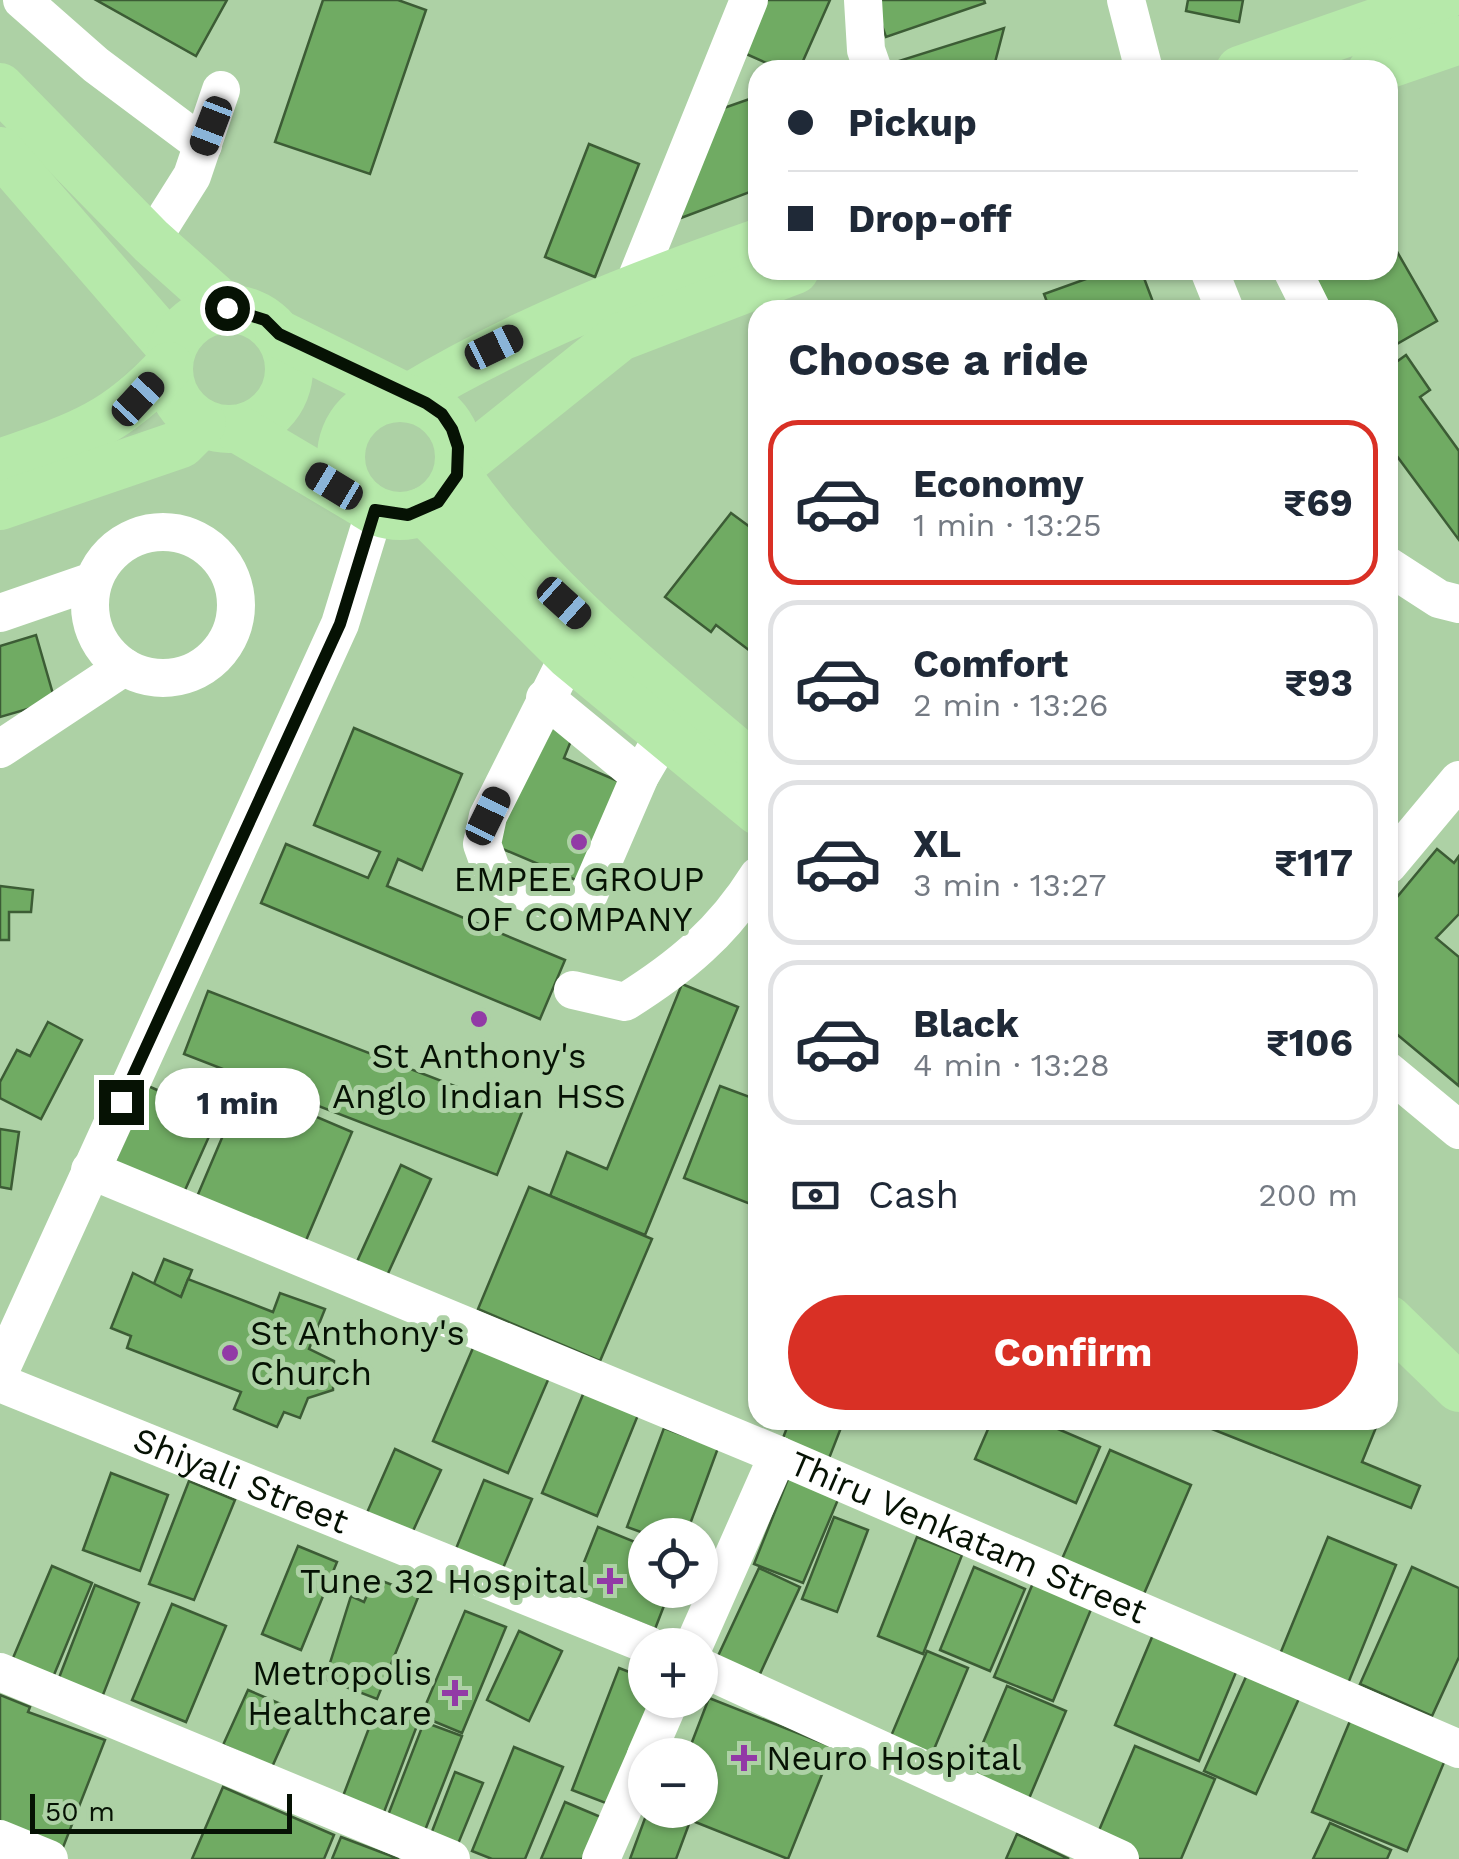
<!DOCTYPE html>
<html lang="en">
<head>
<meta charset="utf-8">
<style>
	:root { --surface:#fff; --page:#f6f6f7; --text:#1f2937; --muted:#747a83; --line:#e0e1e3; --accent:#d93025 }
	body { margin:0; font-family:"Work Sans",sans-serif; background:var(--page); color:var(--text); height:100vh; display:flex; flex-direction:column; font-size:38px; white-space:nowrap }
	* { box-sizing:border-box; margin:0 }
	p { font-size:32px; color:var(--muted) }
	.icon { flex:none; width:55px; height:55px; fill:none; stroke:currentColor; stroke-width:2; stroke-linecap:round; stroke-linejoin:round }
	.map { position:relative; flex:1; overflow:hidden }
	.drawer { position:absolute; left:748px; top:300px; width:650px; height:1130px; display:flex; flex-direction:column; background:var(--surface); border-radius:30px; box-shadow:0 2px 8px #0004 }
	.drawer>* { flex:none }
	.hud { position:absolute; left:748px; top:60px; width:650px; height:220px; border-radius:30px; box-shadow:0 2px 8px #0004; display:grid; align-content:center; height:220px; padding:0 40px; background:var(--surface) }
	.controls { position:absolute; left:628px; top:1518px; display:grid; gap:20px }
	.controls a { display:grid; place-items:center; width:90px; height:90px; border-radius:50%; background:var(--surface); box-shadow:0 2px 8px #0004; font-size:50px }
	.scale { position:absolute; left:30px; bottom:25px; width:262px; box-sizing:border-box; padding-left:10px; border:5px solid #061204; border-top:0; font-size:28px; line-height:35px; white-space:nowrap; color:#061204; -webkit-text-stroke:8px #add1a5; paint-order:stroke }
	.end { position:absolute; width:45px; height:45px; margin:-22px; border:12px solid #061204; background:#fff; box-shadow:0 0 0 5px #fff }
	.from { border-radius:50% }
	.bubble { position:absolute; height:70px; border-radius:35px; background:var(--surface); box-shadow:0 2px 8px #0004; font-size:32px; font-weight:700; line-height:70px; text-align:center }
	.car { position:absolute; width:30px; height:60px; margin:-30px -15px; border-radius:12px; box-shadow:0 0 8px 2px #0007; background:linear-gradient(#222 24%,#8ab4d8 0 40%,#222 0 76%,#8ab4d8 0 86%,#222 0) }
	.hud b { display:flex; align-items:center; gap:35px; height:95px; font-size:38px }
	.hud b+b { border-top:2px solid var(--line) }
	.hud i { width:25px; height:25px; background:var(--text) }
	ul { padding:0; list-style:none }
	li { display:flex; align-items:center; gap:30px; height:165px; margin:0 20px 15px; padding:0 20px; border:5px solid var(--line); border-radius:30px }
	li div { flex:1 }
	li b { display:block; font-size:38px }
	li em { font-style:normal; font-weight:700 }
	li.selected { border-color:var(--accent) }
	li>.icon { width:90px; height:90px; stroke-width:1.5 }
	h2 { padding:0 40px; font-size:45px; line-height:120px }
	.pay { display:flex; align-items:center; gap:25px; height:110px; padding:0 40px; font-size:38px }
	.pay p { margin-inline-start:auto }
	.cta { display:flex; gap:20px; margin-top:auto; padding:20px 40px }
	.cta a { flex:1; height:115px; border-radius:60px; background:var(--accent); color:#fff; font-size:40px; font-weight:700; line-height:115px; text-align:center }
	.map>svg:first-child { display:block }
	.building { fill:#70ab63; stroke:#3c5c35; stroke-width:2.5 }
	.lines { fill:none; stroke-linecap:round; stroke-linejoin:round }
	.minor { stroke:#fff; stroke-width:38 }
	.major { stroke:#b6e9aa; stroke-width:48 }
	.route { stroke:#061204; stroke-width:12 }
	.poi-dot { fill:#923aa6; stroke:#add1a5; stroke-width:4 }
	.labels { text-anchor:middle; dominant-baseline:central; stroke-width:10; stroke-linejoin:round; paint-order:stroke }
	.poi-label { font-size:35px; fill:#061204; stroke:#add1a5 }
	.street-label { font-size:35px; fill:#061204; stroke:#add1a5 }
</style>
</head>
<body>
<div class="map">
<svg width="1459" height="1859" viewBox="0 0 1459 1859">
	<rect width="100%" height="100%" fill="#add1a5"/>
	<!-- building -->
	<g class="building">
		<polygon points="96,0 227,0 196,56"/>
		<polygon points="323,0 398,0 426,10 370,174 275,142"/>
		<polygon points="767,0 830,0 799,70 782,70 744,53"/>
		<polygon points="873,0 984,0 985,3 886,37"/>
		<polygon points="1188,0 1243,0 1239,22 1186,11"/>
		<polygon points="1004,28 993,70 887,70 886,65"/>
		<polygon points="758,96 758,189 681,218 701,116"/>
		<polygon points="589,144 639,164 595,277 545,257"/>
		<polygon points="1388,236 1437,321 1388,349 1388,310 1329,310 1306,270 1388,270"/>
		<polygon points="1111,270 1141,270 1156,310 1050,310 1044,294"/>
		<polygon points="1406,355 1430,390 1420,397 1459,451 1459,540 1388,444 1388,368"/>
		<polygon points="731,513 758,533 758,657 716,625 711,632 665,597"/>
		<polygon points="36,635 55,701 0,717 0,646"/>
		<polygon points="544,718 575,731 564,758 625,784 583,883 491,844"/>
		<polygon points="354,728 462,774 422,870 398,859 387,886 565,960 540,1019 261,903 286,844 368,878 380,852 314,825"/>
		<polygon points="1437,849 1454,863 1459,856 1459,914 1436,938 1459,957 1459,1086 1388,1027 1388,908"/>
		<polygon points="0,886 33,890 31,912 9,912 9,940 0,940"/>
		<polygon points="682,984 738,1007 645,1235 550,1196 567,1152 607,1169"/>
		<polygon points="208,991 522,1112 497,1175 184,1054"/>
		<polygon points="48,1022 82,1040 41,1119 0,1098 0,1082 17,1050 30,1056"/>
		<polygon points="170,1079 224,1103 181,1199 112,1168 148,1086 164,1093"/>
		<polygon points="244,1086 352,1132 304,1245 196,1199"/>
		<polygon points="720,1086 758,1100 758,1207 684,1178"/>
		<polygon points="0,1129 19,1132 11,1189 0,1187"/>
		<polygon points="401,1165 431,1179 385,1280 355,1266"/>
		<polygon points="529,1187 652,1239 600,1361 478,1309"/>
		<polygon points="164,1259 192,1270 181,1297 153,1286"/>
		<polygon points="133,1273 181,1297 188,1279 273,1312 280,1293 325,1309 309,1349 334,1361 333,1390 308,1398 300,1418 284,1412 277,1427 234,1409 241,1392 127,1348 131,1336 111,1328"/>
		<polygon points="476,1341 551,1373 508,1473 433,1441"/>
		<polygon points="584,1392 638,1415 597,1516 542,1493"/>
		<polygon points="790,1420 844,1420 828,1461 781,1443"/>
		<polygon points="992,1420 1037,1420 1100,1447 1076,1503 975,1459"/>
		<polygon points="1216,1420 1379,1420 1362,1462 1420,1486 1411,1508 1212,1429"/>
		<polygon points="664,1428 718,1448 686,1535 649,1535 627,1527"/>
		<polygon points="395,1449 441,1470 407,1544 362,1524"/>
		<polygon points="1110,1450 1191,1485 1140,1603 1058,1568"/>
		<polygon points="792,1469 842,1490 803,1583 754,1564"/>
		<polygon points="111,1473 168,1495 140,1571 83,1550"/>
		<polygon points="484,1480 532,1499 498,1580 451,1561"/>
		<polygon points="189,1481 235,1500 194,1600 149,1584"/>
		<polygon points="834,1517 868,1530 837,1612 802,1599"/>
		<polygon points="598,1527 645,1546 645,1590 670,1590 655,1629 571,1595"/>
		<polygon points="917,1537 962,1555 923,1654 878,1636"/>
		<polygon points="1328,1537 1396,1565 1347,1686 1278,1659"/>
		<polygon points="298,1546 337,1562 301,1650 262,1634"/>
		<polygon points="52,1566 92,1583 51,1682 10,1665"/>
		<polygon points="974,1567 1025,1589 990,1671 940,1650"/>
		<polygon points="1412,1567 1459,1588 1459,1657 1432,1716 1360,1684"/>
		<polygon points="759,1568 800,1587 759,1676 718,1656"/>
		<polygon points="374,1578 419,1595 377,1699 325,1679 351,1596 364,1602"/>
		<polygon points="1033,1583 1092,1607 1053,1701 994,1677"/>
		<polygon points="95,1585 139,1603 99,1705 55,1688"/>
		<polygon points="172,1604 226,1626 186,1722 132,1700"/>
		<polygon points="465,1611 506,1627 462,1733 421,1716"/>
		<polygon points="1155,1630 1239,1665 1199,1761 1115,1725"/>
		<polygon points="519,1631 562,1651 529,1721 487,1700"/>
		<polygon points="927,1651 968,1668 927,1766 886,1748"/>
		<polygon points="619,1668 645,1678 645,1700 657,1700 616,1807 572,1790"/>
		<polygon points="1249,1670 1301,1694 1256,1794 1204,1771"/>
		<polygon points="1007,1686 1066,1711 1025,1808 966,1783"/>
		<polygon points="248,1690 297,1711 272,1767 223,1745"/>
		<polygon points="0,1695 30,1707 28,1712 105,1740 62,1850 0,1826"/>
		<polygon points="709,1698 833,1747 788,1859 665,1810 700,1810 700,1755 687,1755"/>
		<polygon points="377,1707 418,1723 381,1820 340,1804"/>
		<polygon points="1355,1709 1450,1748 1407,1851 1312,1812"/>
		<polygon points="424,1722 462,1736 422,1838 385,1823"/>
		<polygon points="1135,1746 1215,1779 1181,1859 1134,1859 1094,1842"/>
		<polygon points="514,1747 563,1767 525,1859 492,1859 472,1851"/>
		<polygon points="455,1772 483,1783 458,1844 431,1834"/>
		<polygon points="223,1787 334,1835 324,1859 192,1859"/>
		<polygon points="565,1802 603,1818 586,1859 541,1859"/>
		<polygon points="648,1810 689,1824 676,1859 630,1859"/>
		<polygon points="1330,1823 1391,1850 1387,1859 1313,1859"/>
		<polygon points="1017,1834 1069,1859 1006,1859"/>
		<polygon points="341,1837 399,1859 332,1859"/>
	</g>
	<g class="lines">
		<!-- minor -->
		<g class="minor">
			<polyline points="22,0 96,65 203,145"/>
			<polyline points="863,0 866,50 873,70"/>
			<polyline points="1126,0 1144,70"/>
			<polyline points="151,241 192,176 221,90"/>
			<polyline points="1209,270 1225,310"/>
			<polyline points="1292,270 1312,310"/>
			<polyline points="633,287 749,0"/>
			<circle cx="163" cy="605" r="73"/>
			<polyline points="1388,566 1439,599 1459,604"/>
			<polyline points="0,613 93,581"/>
			<path d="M569,655L488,816L482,844L492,872C515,890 558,910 586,901L640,776L664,735"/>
			<polyline points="545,698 640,776"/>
			<polyline points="0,749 124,667"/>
			<polyline points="1388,865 1459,780"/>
			<path d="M573,990L625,1002C681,967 723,932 758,876"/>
			<polyline points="1388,1071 1459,1130"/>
			<path id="s1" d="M90,1170L778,1455L1459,1749"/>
			<polyline points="0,1371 340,624 375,510"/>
			<path id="s2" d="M0,1383L648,1645"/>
			<polyline points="694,1645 778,1455"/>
			<polyline points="700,1667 1120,1859"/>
			<polyline points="0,1672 451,1859"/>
			<polyline points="646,1755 670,1700"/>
			<polyline points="0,1839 49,1859"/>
			<polyline points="601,1859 645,1758"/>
		</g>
		<!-- major -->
		<g class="major">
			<polyline points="1240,70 1440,0"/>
			<polyline points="1372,70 1459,40"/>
			<polyline points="0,87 151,241 227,309"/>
			<polyline points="0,151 172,349"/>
			<circle cx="229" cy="369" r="60"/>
			<path d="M279,334L408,398C519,331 635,286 758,243"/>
			<circle cx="400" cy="457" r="59"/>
			<polyline points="238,429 363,503"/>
			<path d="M0,463C75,437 114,426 169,366"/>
			<polyline points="459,466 620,337 795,270"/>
			<path d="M457,475C539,592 650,678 758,770"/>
			<polyline points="0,506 181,444 202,423"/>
			<polyline points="424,511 569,655 758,811"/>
			<polyline points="1388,1319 1459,1388"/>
		</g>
	</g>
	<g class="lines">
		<!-- route -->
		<polyline class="route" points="121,1102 340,624 375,510 408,515 438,502 457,475 458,447 452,429 442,414 426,403 279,334 265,320 227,308"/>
	</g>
	<!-- markers -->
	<g class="poi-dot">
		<circle cx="579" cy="842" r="10"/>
		<circle cx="479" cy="1019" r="10"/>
		<circle cx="230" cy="1353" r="10"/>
		<path d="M605 1566h10v10h10v10h-10v10h-10v-10h-10v-10h10z"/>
		<path d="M450 1678h10v10h10v10h-10v10h-10v-10h-10v-10h10z"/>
		<path d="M739 1743h10v10h10v10h-10v10h-10v-10h-10v-10h10z"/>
	</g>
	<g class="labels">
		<!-- poi labels -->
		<g class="poi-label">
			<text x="579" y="879">EMPEE GROUP<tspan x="579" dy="40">OF COMPANY</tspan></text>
			<text x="479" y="1056">St Anthony's<tspan x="479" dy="40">Anglo Indian HSS</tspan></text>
			<text x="250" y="1333" text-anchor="start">St Anthony's<tspan x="250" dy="40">Church</tspan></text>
			<text x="588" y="1581" text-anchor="end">Tune 32 Hospital</text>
			<text x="432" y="1673" text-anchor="end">Metropolis<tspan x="432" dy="40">Healthcare</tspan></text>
			<text x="766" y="1758" text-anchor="start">Neuro Hospital</text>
		</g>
		<!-- street labels -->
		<g class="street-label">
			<text stroke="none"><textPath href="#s2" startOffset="260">Shiyali Street</textPath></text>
			<text stroke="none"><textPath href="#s1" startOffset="952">Thiru Venkatam Street</textPath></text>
		</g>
	</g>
</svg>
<div class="controls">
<a><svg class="icon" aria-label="locate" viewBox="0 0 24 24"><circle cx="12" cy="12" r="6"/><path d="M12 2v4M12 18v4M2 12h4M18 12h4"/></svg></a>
<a>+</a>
<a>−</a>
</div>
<div class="scale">50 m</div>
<i class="end from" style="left:227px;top:308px"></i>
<i class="end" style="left:121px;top:1102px"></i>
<div class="bubble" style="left:155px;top:1068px;width:165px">1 min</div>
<i class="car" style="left:211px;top:126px;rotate:201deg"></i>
<i class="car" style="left:494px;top:347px;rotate:64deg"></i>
<i class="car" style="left:138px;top:399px;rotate:43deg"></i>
<i class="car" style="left:334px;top:486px;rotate:301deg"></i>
<i class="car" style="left:564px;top:603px;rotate:132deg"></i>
<i class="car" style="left:488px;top:816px;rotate:26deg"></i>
<div class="hud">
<b><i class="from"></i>Pickup</b>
<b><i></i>Drop-off</b>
</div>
<section class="drawer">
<h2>Choose a ride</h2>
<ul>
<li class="selected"><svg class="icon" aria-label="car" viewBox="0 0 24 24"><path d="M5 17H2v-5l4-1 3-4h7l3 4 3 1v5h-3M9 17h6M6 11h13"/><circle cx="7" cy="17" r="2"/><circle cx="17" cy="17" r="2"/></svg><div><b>Economy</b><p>1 min · 13:25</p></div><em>₹69</em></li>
<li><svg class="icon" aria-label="car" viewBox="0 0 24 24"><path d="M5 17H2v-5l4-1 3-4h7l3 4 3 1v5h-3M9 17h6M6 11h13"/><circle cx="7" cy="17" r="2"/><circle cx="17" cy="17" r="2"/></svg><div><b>Comfort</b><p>2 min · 13:26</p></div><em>₹93</em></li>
<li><svg class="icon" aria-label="car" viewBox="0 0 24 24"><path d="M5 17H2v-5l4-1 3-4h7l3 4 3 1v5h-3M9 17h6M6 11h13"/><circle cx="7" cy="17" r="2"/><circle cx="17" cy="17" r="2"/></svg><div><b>XL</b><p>3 min · 13:27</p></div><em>₹117</em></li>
<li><svg class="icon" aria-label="car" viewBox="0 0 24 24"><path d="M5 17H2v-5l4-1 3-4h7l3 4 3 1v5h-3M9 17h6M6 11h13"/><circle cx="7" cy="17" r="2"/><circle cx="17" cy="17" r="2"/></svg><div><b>Black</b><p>4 min · 13:28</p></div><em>₹106</em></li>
</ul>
<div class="pay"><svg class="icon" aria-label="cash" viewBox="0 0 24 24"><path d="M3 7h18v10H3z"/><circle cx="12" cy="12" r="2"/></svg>Cash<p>200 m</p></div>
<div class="cta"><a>Confirm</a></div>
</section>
</div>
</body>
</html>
